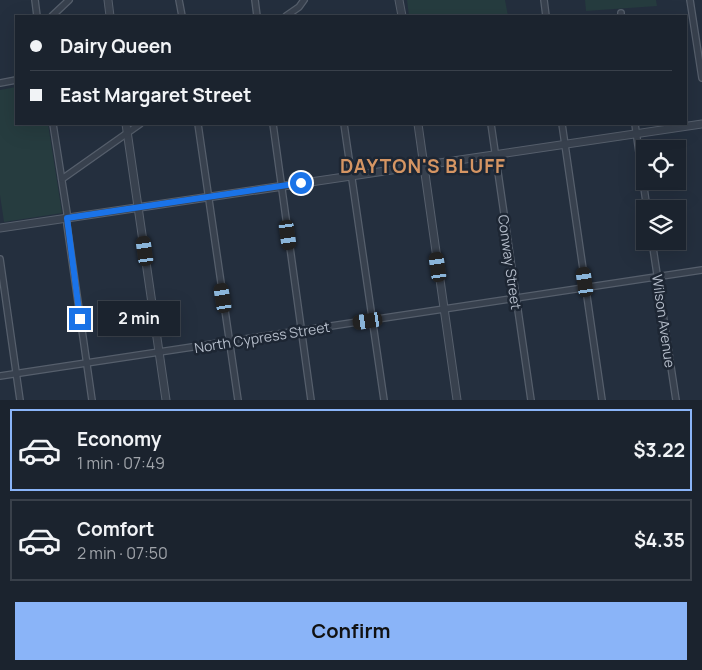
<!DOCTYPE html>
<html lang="en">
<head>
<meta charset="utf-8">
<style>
	:root { --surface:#1b232e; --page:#282f3a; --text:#f1f3f6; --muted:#a0a4aa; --line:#39404a; --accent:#8ab4f8 }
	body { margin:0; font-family:Manrope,sans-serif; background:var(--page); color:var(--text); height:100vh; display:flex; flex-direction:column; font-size:19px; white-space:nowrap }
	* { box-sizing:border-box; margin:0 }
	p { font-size:16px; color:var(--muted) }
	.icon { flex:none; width:28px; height:28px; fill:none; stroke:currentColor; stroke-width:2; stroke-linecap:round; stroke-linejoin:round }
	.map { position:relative; height:400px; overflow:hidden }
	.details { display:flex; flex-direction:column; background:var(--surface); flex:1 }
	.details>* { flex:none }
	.hud { position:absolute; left:15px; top:15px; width:672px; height:110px; border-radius:0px; box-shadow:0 5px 20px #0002,0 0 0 1px var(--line); display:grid; align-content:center; height:110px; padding:0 15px; background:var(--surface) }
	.fabs { position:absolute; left:636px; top:140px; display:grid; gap:10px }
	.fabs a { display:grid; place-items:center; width:50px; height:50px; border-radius:0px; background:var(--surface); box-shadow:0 5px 20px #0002,0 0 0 1px var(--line); font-size:25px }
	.end { position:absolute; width:22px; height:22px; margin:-11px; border:6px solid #1a73e8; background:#fff; box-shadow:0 0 0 2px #fff }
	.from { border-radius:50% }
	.bubble { position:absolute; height:35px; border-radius:0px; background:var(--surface); box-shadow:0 5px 20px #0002,0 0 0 1px var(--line); font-size:16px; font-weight:700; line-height:35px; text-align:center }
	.car { position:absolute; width:15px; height:30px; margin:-15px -8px; border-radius:6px; box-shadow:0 0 4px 1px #0007; background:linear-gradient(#222 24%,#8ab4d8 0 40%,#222 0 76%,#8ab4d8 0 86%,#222 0) }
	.hud b { display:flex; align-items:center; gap:18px; height:48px; font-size:19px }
	.hud b+b { border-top:1px solid var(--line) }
	.hud i { width:12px; height:12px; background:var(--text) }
	ul { padding:9px 0 0; list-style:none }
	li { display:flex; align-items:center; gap:15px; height:82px; margin:0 10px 8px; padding:0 5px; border:2px solid var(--line); border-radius:0px }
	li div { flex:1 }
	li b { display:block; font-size:19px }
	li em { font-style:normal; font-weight:700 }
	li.selected { border-color:var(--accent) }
	li>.icon { width:45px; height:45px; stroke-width:1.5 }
	.primary-button { display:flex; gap:10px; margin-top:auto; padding:10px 15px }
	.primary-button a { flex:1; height:58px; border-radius:0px; background:var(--accent); color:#111; font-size:20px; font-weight:700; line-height:58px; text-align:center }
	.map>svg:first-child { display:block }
	.green { fill:#263c3f }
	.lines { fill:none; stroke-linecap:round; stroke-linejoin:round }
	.minor-casing { stroke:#565f6c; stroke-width:8 }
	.tertiary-casing { stroke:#565f6c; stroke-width:9 }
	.minor { stroke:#38414e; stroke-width:5.5 }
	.tertiary { stroke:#38414e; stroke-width:7 }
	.route { stroke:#1a73e8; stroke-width:6 }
	.labels { text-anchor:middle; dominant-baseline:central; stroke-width:5; stroke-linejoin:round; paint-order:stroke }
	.street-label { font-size:14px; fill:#b4bcc9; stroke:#1d2633 }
	.district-label { font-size:19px; font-weight:bold; letter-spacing:1px; fill:#d59563; stroke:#1d2633 }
</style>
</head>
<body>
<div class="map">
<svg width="702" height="400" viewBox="0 0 702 400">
	<rect width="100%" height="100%" fill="#242f3e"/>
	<!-- green -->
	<g class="green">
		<polygon points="407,0 505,0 508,16 409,16"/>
		<polygon points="585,0 656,0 657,6 586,11"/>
		<polygon points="16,87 16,124 48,124 62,213 4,222 0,195 0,90"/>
	</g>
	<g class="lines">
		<!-- minor casing -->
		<g class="minor-casing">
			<g id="minor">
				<polyline points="35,0 37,16"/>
				<polyline points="179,0 182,16"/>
				<polyline points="255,0 257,16"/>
				<polyline points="544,0 546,16"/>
				<polyline points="690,0 702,78"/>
				<polyline points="621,13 621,16"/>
				<polyline points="52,16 69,0"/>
				<polyline points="286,16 299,7 304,0"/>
				<polyline points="0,83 16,80"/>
				<polyline points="53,124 67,213 67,225 92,400"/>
				<polyline points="198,124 238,400"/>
				<polyline points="273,124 311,400"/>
				<polyline points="344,124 384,400"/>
				<polyline points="491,124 531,400"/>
				<polyline points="562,124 602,400"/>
				<polyline points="635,124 647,209"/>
				<polyline points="62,179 140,124"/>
				<polyline points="652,241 676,400"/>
				<polyline points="0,259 20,400"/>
				<polyline points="0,376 702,270"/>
			</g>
		</g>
		<!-- tertiary casing -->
		<g class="tertiary-casing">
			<g id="tertiary">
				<polyline points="108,0 110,16"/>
				<polyline points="399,0 402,16"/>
				<polyline points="126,124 166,400"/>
				<polyline points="418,124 457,400"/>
				<polyline points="0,228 702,124"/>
			</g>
		</g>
		<!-- minor -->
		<use href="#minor" class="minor"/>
		<!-- tertiary -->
		<use href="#tertiary" class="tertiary"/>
	</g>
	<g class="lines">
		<!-- route -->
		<polyline class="route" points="80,319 67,218 301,183"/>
	</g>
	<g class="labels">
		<!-- street labels -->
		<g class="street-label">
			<text transform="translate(510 262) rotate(82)">Conway Street</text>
			<text transform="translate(664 321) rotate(82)">Wilson Avenue</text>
			<text transform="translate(262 337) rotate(-9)">North Cypress Street</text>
		</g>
		<!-- district labels -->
		<g class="district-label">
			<text x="423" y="166">DAYTON'S BLUFF</text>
		</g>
	</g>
</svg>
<div class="fabs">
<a><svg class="icon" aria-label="locate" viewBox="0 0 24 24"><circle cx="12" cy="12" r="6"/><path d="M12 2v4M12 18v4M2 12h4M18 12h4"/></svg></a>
<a><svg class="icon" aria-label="layers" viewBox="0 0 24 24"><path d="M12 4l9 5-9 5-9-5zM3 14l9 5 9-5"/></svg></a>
</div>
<i class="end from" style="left:301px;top:183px"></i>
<i class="end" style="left:80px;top:319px"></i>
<div class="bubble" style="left:98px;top:301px;width:82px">2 min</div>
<i class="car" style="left:288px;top:235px;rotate:172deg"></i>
<i class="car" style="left:145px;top:251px;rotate:352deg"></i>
<i class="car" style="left:438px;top:267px;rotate:352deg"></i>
<i class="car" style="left:585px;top:282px;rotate:352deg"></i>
<i class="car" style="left:223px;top:298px;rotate:351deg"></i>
<i class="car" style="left:368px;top:321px;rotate:261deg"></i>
<div class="hud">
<b><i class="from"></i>Dairy Queen</b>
<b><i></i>East Margaret Street</b>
</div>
</div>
<section class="details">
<ul>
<li class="selected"><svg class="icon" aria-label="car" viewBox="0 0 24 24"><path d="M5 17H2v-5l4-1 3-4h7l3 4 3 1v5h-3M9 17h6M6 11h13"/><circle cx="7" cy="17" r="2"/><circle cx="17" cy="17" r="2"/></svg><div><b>Economy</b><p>1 min · 07:49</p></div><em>$3.22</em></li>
<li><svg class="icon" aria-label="car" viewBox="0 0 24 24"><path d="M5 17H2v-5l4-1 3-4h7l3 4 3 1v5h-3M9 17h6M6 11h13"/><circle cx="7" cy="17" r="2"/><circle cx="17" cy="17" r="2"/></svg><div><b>Comfort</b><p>2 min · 07:50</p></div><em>$4.35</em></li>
</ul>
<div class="primary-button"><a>Confirm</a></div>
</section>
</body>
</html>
